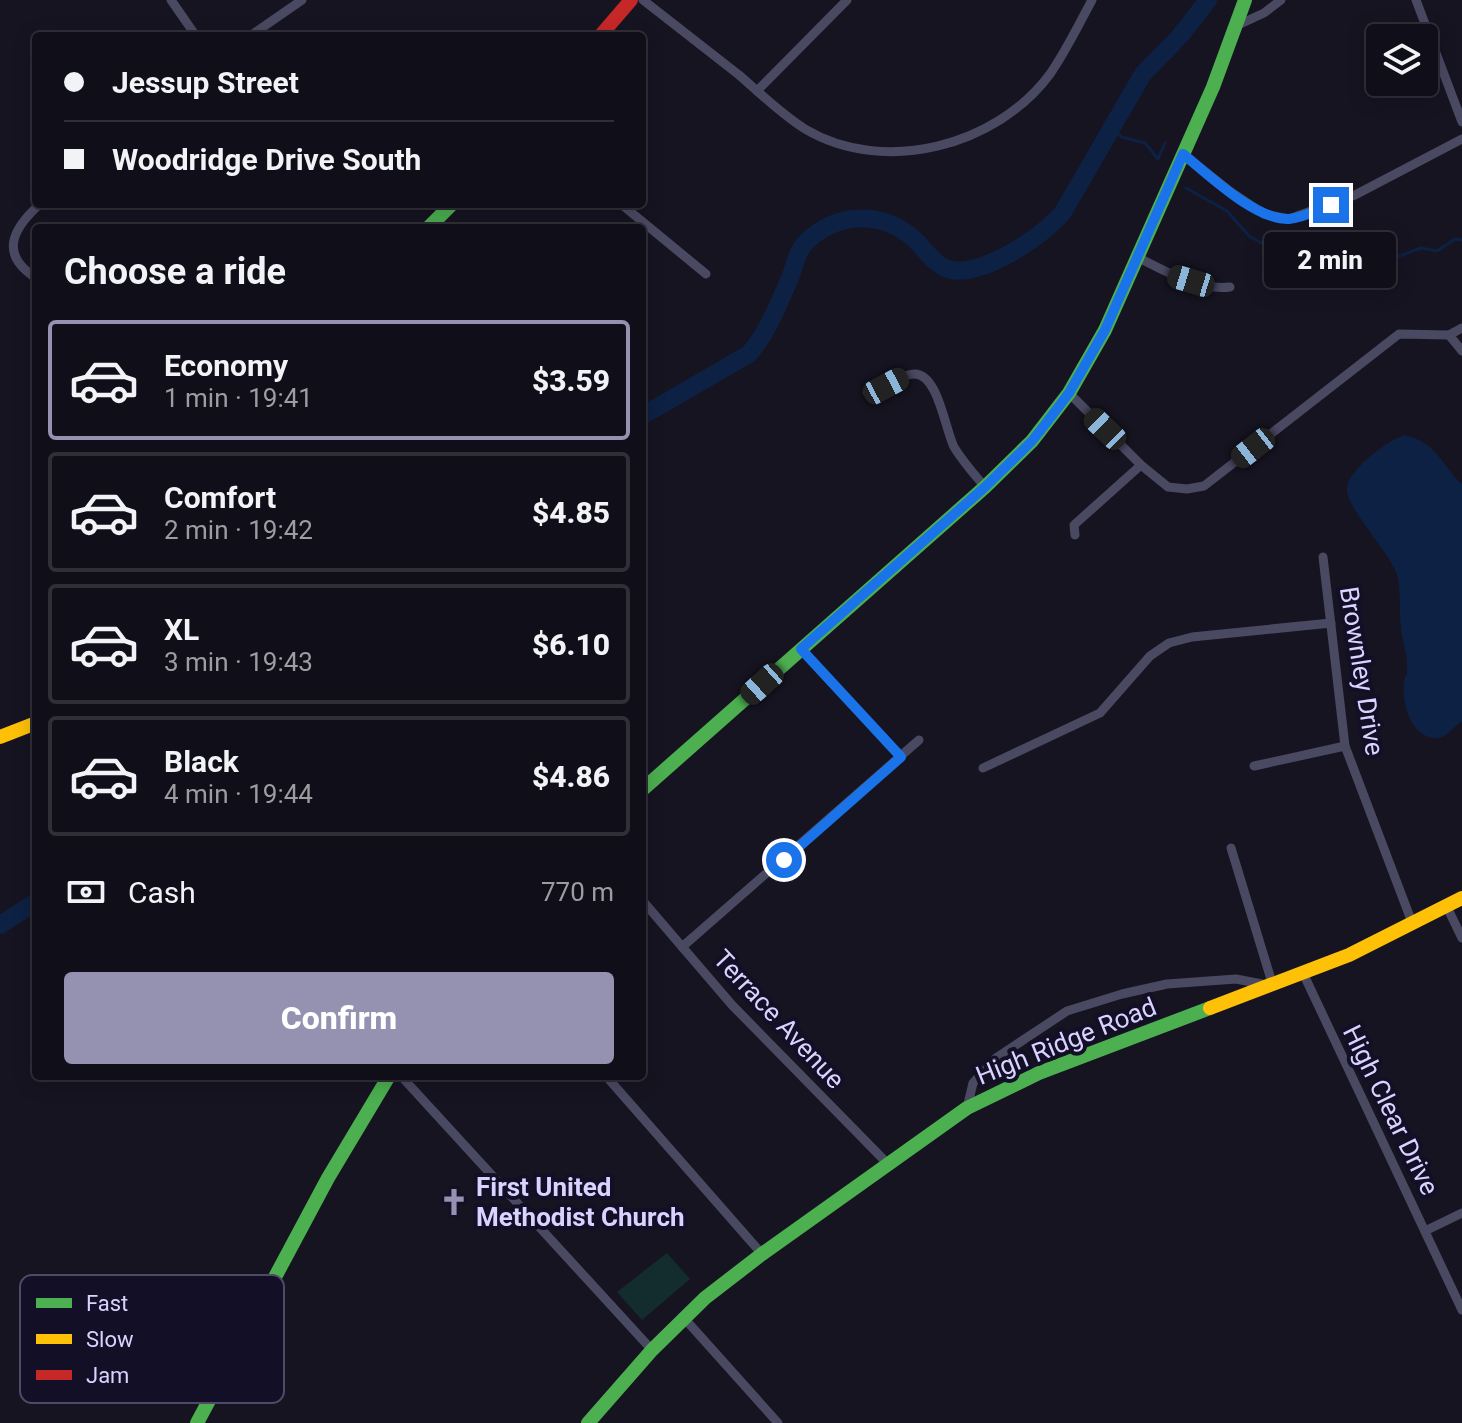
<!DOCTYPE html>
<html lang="en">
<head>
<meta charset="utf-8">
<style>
	:root { --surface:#100f19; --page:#1e1d26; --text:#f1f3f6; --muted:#9c9ca2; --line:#302f38; --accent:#9591b1 }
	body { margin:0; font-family:Roboto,sans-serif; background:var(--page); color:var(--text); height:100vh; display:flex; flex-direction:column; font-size:30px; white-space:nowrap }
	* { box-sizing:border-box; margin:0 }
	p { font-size:26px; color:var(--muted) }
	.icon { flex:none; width:44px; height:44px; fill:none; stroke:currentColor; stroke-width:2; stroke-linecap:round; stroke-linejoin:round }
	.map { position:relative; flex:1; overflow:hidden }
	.panel { position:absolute; left:32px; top:224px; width:614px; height:856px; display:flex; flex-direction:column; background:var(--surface); border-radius:8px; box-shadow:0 4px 20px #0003,0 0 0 2px var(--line) }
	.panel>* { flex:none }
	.hud { position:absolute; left:32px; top:32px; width:614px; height:176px; border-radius:8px; box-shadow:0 4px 20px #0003,0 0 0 2px var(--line); display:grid; align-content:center; height:176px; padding:0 32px; background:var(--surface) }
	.tools { position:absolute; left:1366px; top:24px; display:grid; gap:16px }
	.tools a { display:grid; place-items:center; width:72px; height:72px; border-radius:8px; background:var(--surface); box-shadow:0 4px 20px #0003,0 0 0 2px var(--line); font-size:40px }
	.end { position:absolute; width:36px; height:36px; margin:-18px; border:10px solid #1a73e8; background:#fff; box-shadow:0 0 0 4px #fff }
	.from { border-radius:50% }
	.bubble { position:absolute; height:56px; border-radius:8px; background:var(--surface); box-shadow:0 4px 20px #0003,0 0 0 2px var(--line); font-size:26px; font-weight:800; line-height:56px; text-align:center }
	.car { position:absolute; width:24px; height:48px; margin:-24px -12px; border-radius:10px; box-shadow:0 0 6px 2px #0007; background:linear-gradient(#222 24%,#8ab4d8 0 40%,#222 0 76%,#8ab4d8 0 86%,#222 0) }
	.hud b { display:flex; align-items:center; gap:28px; height:76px; font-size:30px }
	.hud b+b { border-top:2px solid var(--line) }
	.hud i { width:20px; height:20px; background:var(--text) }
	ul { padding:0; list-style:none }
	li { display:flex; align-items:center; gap:24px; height:120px; margin:0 16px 12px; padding:0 16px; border:4px solid var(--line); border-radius:8px }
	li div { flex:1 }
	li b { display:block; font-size:30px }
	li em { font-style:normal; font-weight:800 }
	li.active { border-color:var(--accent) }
	li>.icon { width:72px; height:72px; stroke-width:1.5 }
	h2 { padding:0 32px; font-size:36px; line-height:96px }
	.pay { display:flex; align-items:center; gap:20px; height:88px; padding:0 32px; font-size:30px }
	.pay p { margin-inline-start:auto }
	.action { display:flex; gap:16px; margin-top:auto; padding:16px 32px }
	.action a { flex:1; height:92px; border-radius:8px; background:var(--accent); color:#fff; font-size:32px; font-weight:800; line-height:92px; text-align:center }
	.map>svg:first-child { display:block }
	.green { fill:#132c2d }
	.water { fill:#0d2144 }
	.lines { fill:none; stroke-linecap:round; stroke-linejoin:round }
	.stream { stroke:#0d2144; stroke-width:3 }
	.river { stroke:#0d2144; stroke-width:18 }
	.street { stroke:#4a4962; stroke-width:9 }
	.fast { stroke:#4caf50; stroke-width:14 }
	.slow { stroke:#ffc107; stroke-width:14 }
	.jam { stroke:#c62828; stroke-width:14 }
	.route { stroke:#1a73e8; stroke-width:10 }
	.labels { text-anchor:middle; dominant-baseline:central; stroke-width:8; stroke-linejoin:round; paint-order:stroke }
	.street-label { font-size:26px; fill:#d9d4ff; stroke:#130f26 }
	.poi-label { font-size:26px; font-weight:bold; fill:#d9d4ff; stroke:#130f26; text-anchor:start }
	.key { fill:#130f26; stroke:#4e4a67; stroke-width:2 }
	.key-label { font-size:22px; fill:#d9d4ff }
</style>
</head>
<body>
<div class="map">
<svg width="1462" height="1423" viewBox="0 0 1462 1423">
	<rect width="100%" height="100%" fill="#161421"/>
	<!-- green -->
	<polygon class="green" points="667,1253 690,1279 642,1320 617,1292"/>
	<!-- water -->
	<path class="water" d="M1404,435C1437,442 1441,465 1462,484V721C1454,726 1447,738 1437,738C1411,739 1401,702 1404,681C1406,670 1407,681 1407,670C1408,656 1402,641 1401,627C1399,611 1401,594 1398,578C1392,553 1345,508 1347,488C1349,469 1387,441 1404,435Z"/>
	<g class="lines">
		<!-- stream -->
		<g class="stream">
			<polyline points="1110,129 1122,137 1145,143 1158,159 1165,143"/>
			<polyline points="1186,188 1227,211 1249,236 1267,246 1288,248 1313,260 1333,265 1357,263 1381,254 1397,257 1421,248 1437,251 1455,239 1462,240"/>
		</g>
		<!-- river -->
		<g class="river">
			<path d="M642,416L749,354C768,332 778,305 790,278C795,265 797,250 808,240C839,212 883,211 914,239C924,248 932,262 945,268C976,282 1044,236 1063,212L1143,74L1180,36L1208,0"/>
			<polyline points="0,925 36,902"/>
		</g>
		<!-- street -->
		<g class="street">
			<polyline points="171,0 196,36"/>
			<path d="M643,0C675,25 707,50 739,75C760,93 781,114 805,129C884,176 997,146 1050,74C1066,51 1079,24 1092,0"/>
			<polyline points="1416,0 1462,122"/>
			<polyline points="1238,25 1264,13 1281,0"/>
			<polyline points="250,36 302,0"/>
			<polyline points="757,91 847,0"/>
			<polyline points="1183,154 1231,192 1264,214 1289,219 1355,195 1462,139"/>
			<polyline points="621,204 706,274"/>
			<path d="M1137,257C1165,271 1198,291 1230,287"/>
			<path d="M36,278C0,255 11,230 40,204"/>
			<polyline points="1449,335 1462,351"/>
			<path d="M867,392C880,388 903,374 914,374C938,373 945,429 954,447C963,462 974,474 985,487"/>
			<polyline points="1069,393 1141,465 1168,487 1187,489 1204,486 1399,334 1449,335 1462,328"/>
			<polyline points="1075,535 1074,525 1141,465"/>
			<polyline points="1323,557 1345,746 1413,925"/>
			<polyline points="801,649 901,757"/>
			<polyline points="1254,766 1345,746"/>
			<polyline points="983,768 1100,713 1150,656 1169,643 1192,637 1331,623"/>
			<polyline points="642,900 732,1005 888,1164"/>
			<polyline points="1447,907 1462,938"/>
			<polyline points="682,947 919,740"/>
			<polyline points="1303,973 1462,1310"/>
			<polyline points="401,1076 652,1350"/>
			<polyline points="606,1076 762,1254"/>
			<polyline points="967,1108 973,1083 996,1058 1067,1011 1122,994 1167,984 1236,979 1273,986 1231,848"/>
			<polyline points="1425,1231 1462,1213"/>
			<polyline points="684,1318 778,1423"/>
		</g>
		<!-- fast -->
		<g class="fast">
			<polyline points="428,228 452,204"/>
			<polyline points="642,790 985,487 1032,441 1069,393 1105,330 1213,87 1245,0"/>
			<polyline points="197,1423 328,1178 389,1076"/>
			<polyline points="588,1423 652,1350 705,1298 762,1254 967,1108 1039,1073 1210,1008"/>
		</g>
		<!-- slow -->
		<g class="slow">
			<polyline points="0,737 36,723"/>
			<polyline points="1210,1008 1349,955 1462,898"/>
		</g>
		<!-- jam -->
		<polyline class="jam" points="600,36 631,0"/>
	</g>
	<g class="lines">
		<!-- route -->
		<path class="route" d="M784,860L901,757L801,649L985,487L1032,441L1047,422L1069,393L1105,330L1183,154C1209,175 1255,220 1289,219C1303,218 1319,209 1331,205"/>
	</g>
	<!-- icons -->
	<defs>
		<g id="church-bare" transform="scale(2.16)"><path d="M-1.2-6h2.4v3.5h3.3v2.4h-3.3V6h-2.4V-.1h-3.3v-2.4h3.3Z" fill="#9591b1" stroke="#130f26" stroke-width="2.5" paint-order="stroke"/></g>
	</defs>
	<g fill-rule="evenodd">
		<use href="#church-bare" x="454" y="1202"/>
	</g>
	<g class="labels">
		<!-- street labels -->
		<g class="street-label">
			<text transform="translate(1362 671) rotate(81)">Brownley Drive</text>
			<text transform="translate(779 1019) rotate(47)">Terrace Avenue</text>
			<text transform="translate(1066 1041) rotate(-22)">High Ridge Road</text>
			<text transform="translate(1391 1110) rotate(64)">High Clear Drive</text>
		</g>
		<!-- poi labels -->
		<g class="poi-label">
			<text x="476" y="1187">First United<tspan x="476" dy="30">Methodist Church</tspan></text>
		</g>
	</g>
	<!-- legend -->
	<rect x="20" y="1275" width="264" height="128" rx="12" class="key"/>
	<rect x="36" y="1298" width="36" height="10" fill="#4caf50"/>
	<rect x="36" y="1334" width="36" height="10" fill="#ffc107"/>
	<rect x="36" y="1370" width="36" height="10" fill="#c62828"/>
	<g class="key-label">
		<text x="86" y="1311">Fast</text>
		<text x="86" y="1347">Slow</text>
		<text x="86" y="1383">Jam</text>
	</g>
</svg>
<div class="tools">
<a><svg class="icon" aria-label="layers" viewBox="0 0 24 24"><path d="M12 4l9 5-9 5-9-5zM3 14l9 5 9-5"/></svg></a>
</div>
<i class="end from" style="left:784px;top:860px"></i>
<i class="end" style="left:1331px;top:205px"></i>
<div class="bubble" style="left:1264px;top:232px;width:132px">2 min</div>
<i class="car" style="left:1191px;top:281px;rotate:287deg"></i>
<i class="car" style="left:886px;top:386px;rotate:62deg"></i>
<i class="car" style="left:1105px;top:429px;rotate:314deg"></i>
<i class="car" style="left:1253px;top:448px;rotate:232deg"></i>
<i class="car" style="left:762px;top:684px;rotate:228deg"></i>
<div class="hud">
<b><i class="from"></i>Jessup Street</b>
<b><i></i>Woodridge Drive South</b>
</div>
<section class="panel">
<h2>Choose a ride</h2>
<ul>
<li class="active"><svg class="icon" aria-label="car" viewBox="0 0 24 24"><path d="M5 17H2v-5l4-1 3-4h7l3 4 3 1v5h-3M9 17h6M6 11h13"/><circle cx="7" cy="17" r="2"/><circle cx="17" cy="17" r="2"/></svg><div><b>Economy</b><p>1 min · 19:41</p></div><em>$3.59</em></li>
<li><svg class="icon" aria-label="car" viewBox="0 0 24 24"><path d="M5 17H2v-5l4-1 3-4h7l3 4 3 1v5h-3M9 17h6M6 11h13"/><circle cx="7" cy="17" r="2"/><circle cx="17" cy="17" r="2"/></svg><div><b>Comfort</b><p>2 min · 19:42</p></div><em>$4.85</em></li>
<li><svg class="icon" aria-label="car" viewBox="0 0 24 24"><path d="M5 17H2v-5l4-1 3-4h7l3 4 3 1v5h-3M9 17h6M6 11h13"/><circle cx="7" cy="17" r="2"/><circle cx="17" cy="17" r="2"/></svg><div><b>XL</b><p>3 min · 19:43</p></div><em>$6.10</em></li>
<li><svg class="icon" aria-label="car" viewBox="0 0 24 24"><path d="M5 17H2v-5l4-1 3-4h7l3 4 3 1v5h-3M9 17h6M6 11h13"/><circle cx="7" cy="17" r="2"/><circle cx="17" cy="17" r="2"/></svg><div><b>Black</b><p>4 min · 19:44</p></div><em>$4.86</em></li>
</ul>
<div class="pay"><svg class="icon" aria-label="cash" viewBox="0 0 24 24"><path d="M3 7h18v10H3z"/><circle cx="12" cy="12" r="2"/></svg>Cash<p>770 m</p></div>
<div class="action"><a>Confirm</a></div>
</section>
</div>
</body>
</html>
